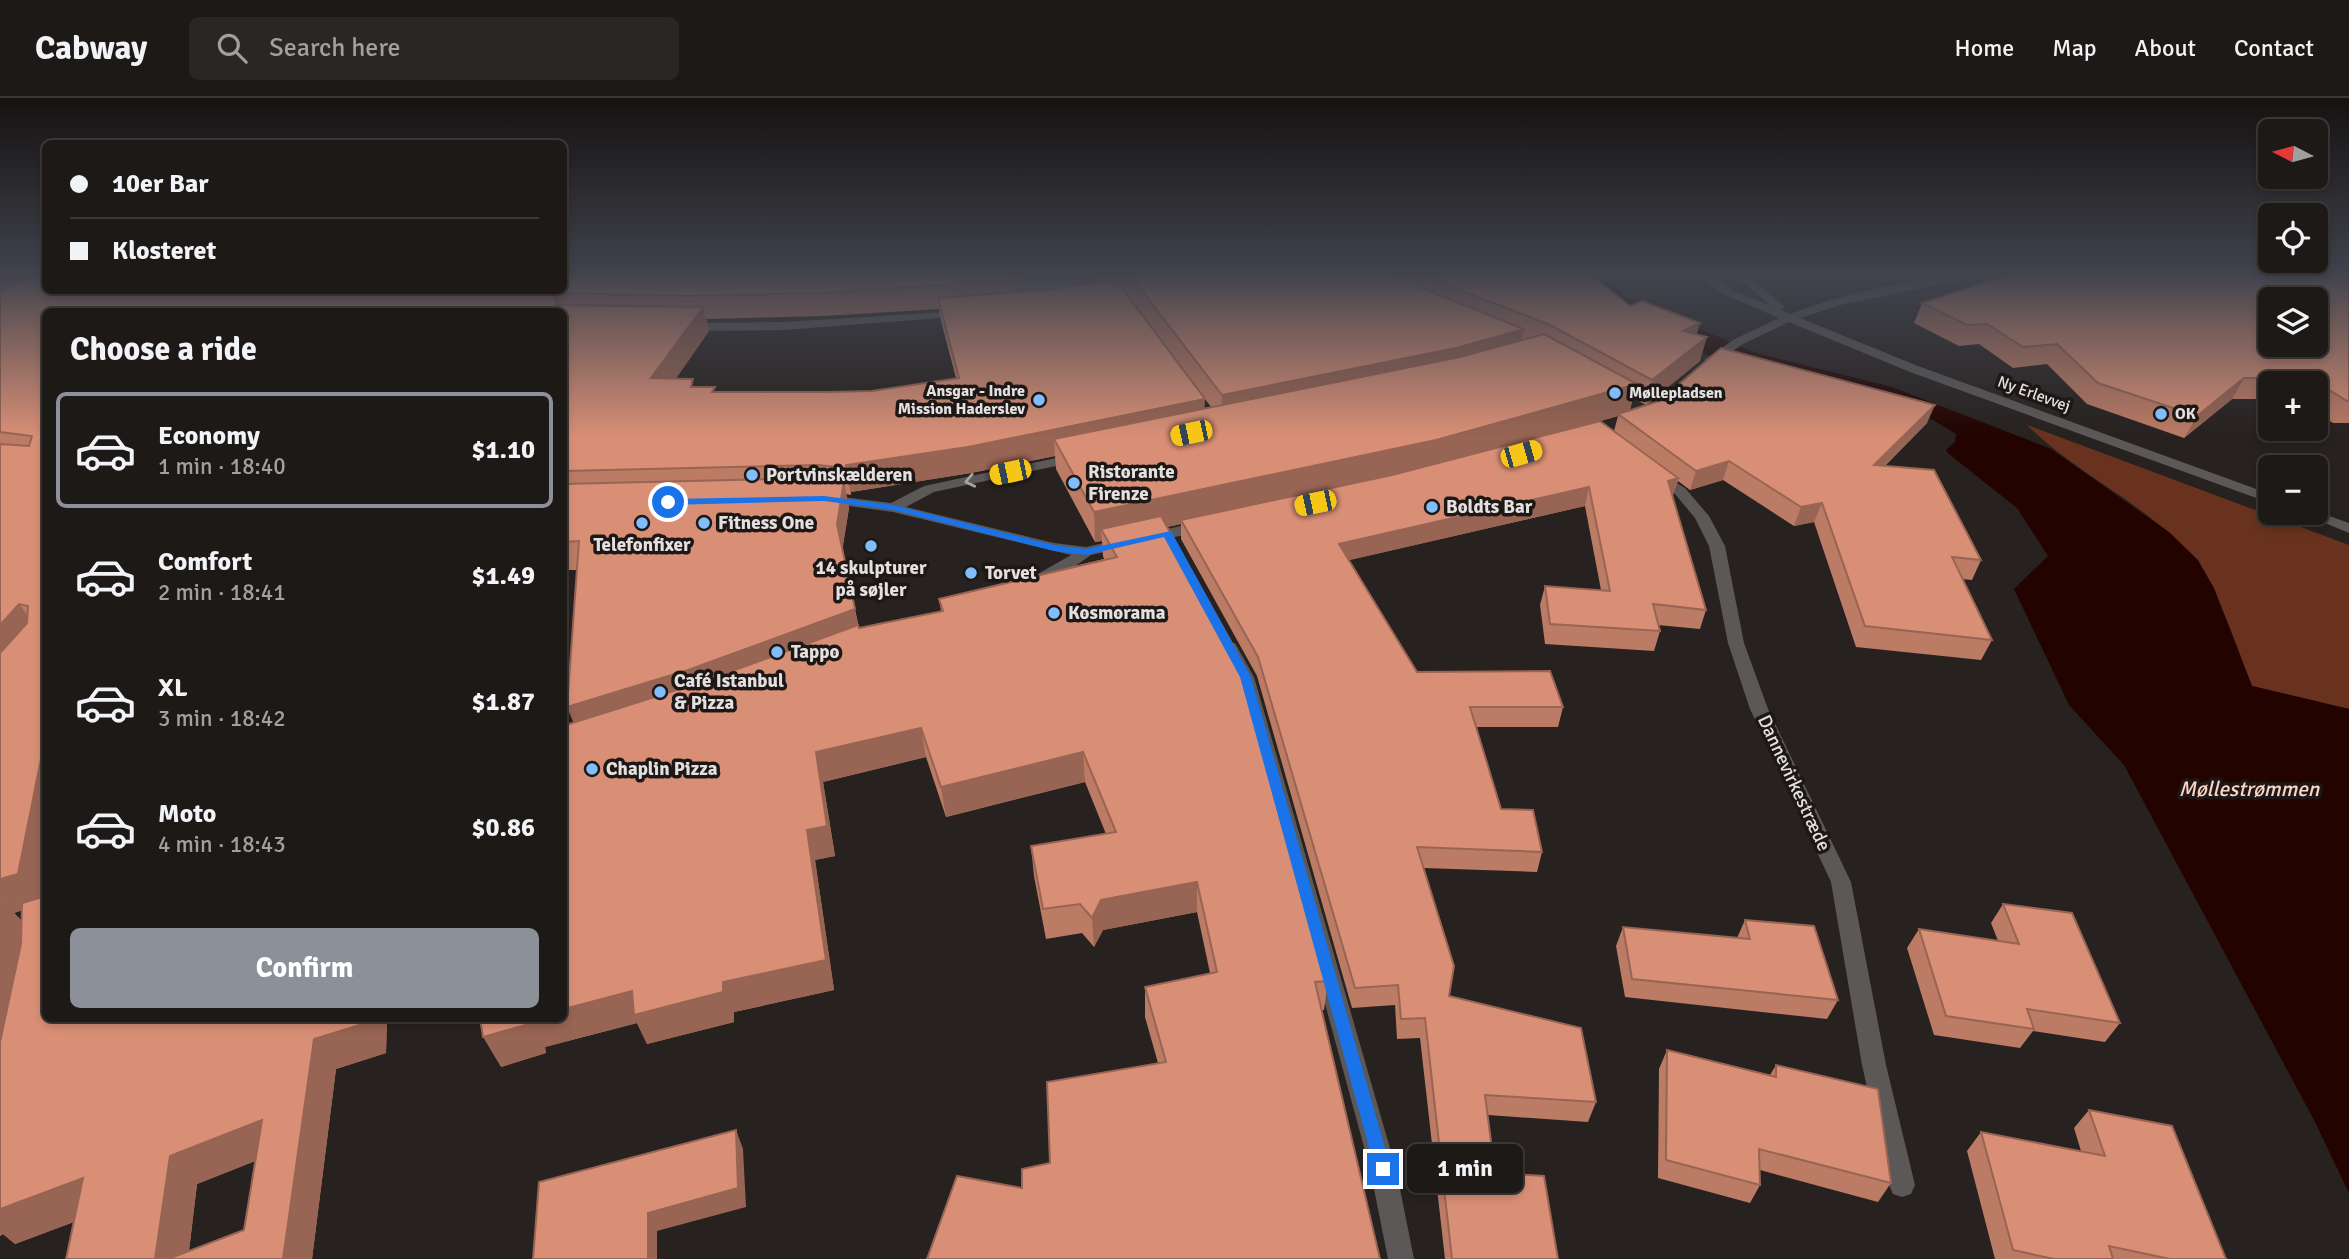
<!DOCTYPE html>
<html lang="en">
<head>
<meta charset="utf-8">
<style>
	:root { --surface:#1d1917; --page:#2a2624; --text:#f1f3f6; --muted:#a0a0a1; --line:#3b3836; --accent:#8c9099 }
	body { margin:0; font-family:Signika,sans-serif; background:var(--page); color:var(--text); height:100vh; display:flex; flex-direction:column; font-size:26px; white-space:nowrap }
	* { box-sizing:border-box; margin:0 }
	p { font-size:23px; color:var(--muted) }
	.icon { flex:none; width:38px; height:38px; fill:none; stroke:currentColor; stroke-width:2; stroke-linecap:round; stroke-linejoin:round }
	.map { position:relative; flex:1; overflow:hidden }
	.sheet { position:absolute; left:42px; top:210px; width:525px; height:714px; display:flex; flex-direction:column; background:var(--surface); border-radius:10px; box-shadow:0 4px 10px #0003,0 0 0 2px var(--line) }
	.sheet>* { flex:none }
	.guide { position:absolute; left:42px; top:42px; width:525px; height:154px; border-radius:10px; box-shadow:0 4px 10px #0003,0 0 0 2px var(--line); display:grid; align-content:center; height:154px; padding:0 28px; background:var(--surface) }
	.needle { width:46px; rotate:276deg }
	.fabs { position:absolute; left:2258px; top:21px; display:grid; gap:14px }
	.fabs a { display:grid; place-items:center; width:70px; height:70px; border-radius:10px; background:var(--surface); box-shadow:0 4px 10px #0003,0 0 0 2px var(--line); font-size:35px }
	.end { position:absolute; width:32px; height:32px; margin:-16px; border:9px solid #1a73e8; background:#fff; box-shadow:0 0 0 4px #fff }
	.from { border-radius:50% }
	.bubble { position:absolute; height:49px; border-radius:10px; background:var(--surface); box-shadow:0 4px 10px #0003,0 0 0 2px var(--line); font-size:23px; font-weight:800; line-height:49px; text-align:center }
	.car { position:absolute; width:21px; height:42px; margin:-21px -10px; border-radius:9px; box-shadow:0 0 5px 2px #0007; background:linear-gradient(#f5c518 24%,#345 0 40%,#f5c518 0 76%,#345 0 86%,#f5c518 0) }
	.guide b { display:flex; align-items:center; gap:24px; height:66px; font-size:26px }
	.guide b+b { border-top:2px solid var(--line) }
	.guide i { width:18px; height:18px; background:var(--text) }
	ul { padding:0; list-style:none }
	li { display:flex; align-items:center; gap:21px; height:116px; margin:0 14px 10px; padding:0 14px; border:4px solid transparent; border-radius:10px }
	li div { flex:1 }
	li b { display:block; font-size:26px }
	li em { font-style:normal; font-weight:800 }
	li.current { border-color:var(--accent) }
	li>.icon { width:63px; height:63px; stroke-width:1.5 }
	h2 { padding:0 28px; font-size:32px; line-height:84px }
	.primary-button { display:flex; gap:14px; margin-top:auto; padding:14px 28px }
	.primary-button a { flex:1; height:80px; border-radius:10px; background:var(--accent); color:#fff; font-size:28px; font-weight:800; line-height:80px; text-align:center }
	header { display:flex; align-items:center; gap:42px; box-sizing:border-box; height:98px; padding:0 35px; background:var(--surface); border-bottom:2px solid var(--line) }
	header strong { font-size:33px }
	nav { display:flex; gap:38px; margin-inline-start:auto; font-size:24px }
	.search { width:490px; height:63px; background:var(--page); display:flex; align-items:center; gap:18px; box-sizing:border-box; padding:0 24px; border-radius:10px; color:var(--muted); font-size:26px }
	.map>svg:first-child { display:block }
	.green { fill:#69321f }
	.water { fill:#220300 }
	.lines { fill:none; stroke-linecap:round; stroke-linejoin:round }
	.minor { fill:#5b5857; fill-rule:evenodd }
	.wall { fill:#bb7b65; fill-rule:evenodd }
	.shaded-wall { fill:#986453 }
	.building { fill:#d98f76; stroke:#986453; stroke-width:2; fill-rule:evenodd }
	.oneway { stroke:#a6a3a2 }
	.route { fill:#1a73e8 }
	.poi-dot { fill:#80bdfa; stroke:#1d1816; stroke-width:2.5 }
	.labels { text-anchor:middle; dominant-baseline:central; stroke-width:7; stroke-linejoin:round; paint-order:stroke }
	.far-poi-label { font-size:16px; font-weight:bold; fill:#e4e0df; stroke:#1d1816; text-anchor:start }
	.far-street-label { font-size:16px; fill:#e4e0df; stroke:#1d1816 }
	.poi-label { font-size:19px; font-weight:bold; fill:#e4e0df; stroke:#1d1816; text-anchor:start }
	.street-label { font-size:19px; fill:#e4e0df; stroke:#1d1816 }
	.water-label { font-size:21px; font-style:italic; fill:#fed4c6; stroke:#1d1816 }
</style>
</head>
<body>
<header>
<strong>Cabway</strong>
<div class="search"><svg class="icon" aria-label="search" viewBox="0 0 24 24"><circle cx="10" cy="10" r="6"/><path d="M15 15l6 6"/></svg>Search here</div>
<nav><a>Home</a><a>Map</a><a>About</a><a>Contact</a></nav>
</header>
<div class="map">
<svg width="2349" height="1161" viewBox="0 0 2349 1161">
	<rect width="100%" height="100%" fill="#27211f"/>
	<!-- green -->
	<path class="green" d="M2027,327L2349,447V611L2252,588C2231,534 2214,473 2168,434C2123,395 2069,369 2027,327Z"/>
	<!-- water -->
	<polygon class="water" points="1570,176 1599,176 1628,200 1756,255 1892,289 2051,351 2169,434 2198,462 2214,490 2252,588 2349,611 2349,1095 2314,1022 2124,667 2069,607 2014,491 2048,458 2017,410 1949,356 1946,352 1955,344 1956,336 1928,319 1718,264"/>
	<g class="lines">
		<!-- minor -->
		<g class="minor">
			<path d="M1698,176H1711L1731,192L1771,208L1734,176H1746L1783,207L1785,209L1781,212L1790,216C1846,194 1931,176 1991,176L1844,206L1800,220L1918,268L2270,396V405L1910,274L1789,224L1743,246L1713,267H1705V261L1735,241L1779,220L1723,196Z"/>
			<polygon points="962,213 968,216 966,218 784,232 686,233 680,229 686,225 784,224"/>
			<polygon points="1079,355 1084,356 1084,362 934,394 906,409 1054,445 1086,449 1203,423 1211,428 1203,433 1091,457 1061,478 1037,486 1031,484 1029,481 1071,457 893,414 827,405 820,401 827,397 891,405 924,388"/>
			<polygon points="1657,373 1685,390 1709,418 1725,448 1744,545 1768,611 1851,784 1886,967 1915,1087 1911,1096 1902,1099 1893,1096 1889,1087 1862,967 1831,784 1750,611 1728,545 1709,448 1695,420 1675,396 1650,377"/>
			<polygon points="2315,413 2349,425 2349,435 2301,415"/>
			<polygon points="1229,544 1235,545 1254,579 1396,1071 1414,1161 1388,1161 1370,1071 1236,579 1221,549"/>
		</g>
	</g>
	<!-- wall -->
	<g class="wall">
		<path d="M0,176H1590L1630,208L1697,236L1700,263L1646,307L1633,300L1630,312L1927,325L1885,368L1981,462L1972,482L1962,481L1992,542L1981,562L1856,549L1814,424L1794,428L1723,382L1690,392L1678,383L1672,398L1706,512L1700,531L1658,527L1660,533L1654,553L1545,546L1540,507L1545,488L1601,492L1585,408L1349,462L1417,574L1563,609L1558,629H1476L1501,711L1542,754L1537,774L1424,770L1449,898L1596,1004L1588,1024L1488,1017L1495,1075L1558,1161H1445L1420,940L1397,941L1395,907L1352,910L1257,578L1181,441V426L1167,429L1328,883L1324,912H1322L1022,1090L1158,965L1145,919V889L1210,875L1197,814L1103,832L1094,849L1082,835L1046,841L1034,778L1031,748L1106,736L1085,684L946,719L926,659L823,684L835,758L815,762L834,892L734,914V924L647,946L637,925L545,949L546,955L501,969L565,644L573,625L577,472H564V214H46V920H387L386,955L336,971L312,1161H66L74,1124L15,1146L3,1136L0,1138ZM1132,204H1133L1211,309L1205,311ZM939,211L941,223L956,280L872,293L827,294H716L695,289L676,280L709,233L706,221L823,218ZM1618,318L1614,333L1593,325ZM1055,358L1056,371L1095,444L1102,443L1103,458L1104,461L939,501L941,513L859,530L842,453L849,410L846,396L851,397V394L971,375ZM22,812V823L14,815ZM255,1063L244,1132L189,1153L197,1086Z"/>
		<polygon points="1783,176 1853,176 1788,181"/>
		<polygon points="2349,176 2349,325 2333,325 2315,313 2315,285 2270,285 2270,301 2232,301 2184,340 2087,306 2047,266 2013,270 1979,246 1959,248 1914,225 1922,205"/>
		<polygon points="2003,806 2120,925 2105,944 2033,933 2020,950 1934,937 1907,850 1919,831 1998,843 1991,825"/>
		<polygon points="1745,822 1838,902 1827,921 1625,899 1616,848 1623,829 1737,840"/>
		<polygon points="1667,952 1770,977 1776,967 1891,1085 1878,1104 1760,1072 1760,1087 1750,1105 1658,1080 1659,971"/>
		<polygon points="2089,1012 2226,1161 1995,1161 1967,1053 1981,1034 2081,1053 2074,1030"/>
	</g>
	<!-- shaded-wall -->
	<g class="shaded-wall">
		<polygon points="11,176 37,176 0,212 0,182"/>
		<polygon points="1066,176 1094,176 1095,196 1017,205 1015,182"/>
		<polygon points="556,195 562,214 558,214 554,198"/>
		<polygon points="703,209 709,233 659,305 651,280"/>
		<polygon points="1700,225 1693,249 1683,233"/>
		<polygon points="1524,231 1520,256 1221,322 1222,297"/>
		<polygon points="1707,239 1700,263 1646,307 1652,282"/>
		<polygon points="2244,280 2232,301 2184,340 2197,318"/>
		<polygon points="1637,286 1629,314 1618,316 1618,318 1431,372 1181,422 1181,426 1108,442 1101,431 1102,443 1095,444 1094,414"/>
		<polygon points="1205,301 1204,326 1054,341 1055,358 971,375 851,394 851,397 846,370 846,367"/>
		<polygon points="1935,307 1927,325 1866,386 1874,367"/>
		<polygon points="1729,363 1723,382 1690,392 1696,373"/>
		<polygon points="1678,380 1673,398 1663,401 1668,383"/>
		<polygon points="844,383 849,410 842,454 837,426"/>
		<polygon points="1589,389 1585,408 1337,465 1339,446"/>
		<polygon points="1822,405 1814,424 1794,428 1801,409"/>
		<polygon points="19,506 40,534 0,579 0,527"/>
		<polygon points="855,511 861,540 579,638 567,609"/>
		<polygon points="921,630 926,659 823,684 835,758 815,762 834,892 734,914 734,924 647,946 637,925 545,949 546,955 501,969 483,939 529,920 564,920 564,911 632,893 723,884 807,732 816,654"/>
		<polygon points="46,649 46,796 44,806 14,815 30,832 0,972 0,781 42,656"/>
		<polygon points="1083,654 1085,684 946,719 941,689"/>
		<polygon points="1197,784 1197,814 1103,832 1094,849 1092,820 1101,802"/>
		<polygon points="366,920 387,920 386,955 336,971 312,1161 283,1161 314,941"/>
		<polygon points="262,1022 286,1051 197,1086 188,1161 155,1161 170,1058"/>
		<polygon points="736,1032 743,1051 746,1109 657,1133 657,1161 648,1161 648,1115"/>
		<polygon points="83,1080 113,1109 15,1146 3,1136 0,1138 0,1111"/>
	</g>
	<!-- building -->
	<g class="building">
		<polygon points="0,176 11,176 0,182"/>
		<polygon points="37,176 46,176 46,192 540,193 564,192 564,176 1066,176 1015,182 819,195 688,198 556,195 554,198 556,207 703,209 651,280 693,281 691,289 715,289 712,294 827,294 872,293 959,280 938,200 1045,192 1110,183 1121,189 1205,301 968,349 846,367 846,370 818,367 564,373 564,214 46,214 46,649 42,656 18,776 0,781 0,555 27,525 28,508 19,506 0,527 0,346 29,348 32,338 0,334 0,194"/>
		<polygon points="1124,176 1387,176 1524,231 1456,250 1222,297 1133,181"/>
		<polygon points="1419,176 1590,176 1630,208 1642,203 1700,225 1683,233 1707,239 1652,282 1550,227"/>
		<path d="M2012,176H2349V303H2347L2310,280H2244L2197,318L2098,285L2057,246L2023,249L1987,226L1967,227L1922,205ZM2270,201H2315V247H2270Z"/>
		<polygon points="1544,236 1637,286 1436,342 1094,414 1054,341 1460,259"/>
		<polygon points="1721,250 1935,307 1874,367 1934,372 1981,462 1952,459 1992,542 1865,528 1822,405 1801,409 1729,363 1696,373 1618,316 1659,303"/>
		<polygon points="1600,323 1678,380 1668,383 1706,512 1653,506 1660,533 1550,526 1545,488 1610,493 1589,389 1339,446 1417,574 1550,573 1563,609 1470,609 1501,711 1533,712 1542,754 1417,749 1454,868 1449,898 1581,930 1596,1004 1485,997 1495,1075 1544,1078 1558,1161 1452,1161 1425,920 1401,921 1398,887 1355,890 1258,559 1181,422 1392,377"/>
		<polygon points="818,380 844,383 837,426 855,511 688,572 567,609 579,443 564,444 564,386"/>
		<polygon points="1161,418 1235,551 1328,883 1315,884 1380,1161 927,1161 957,1078 1022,1090 1022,1071 1050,1065 1047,984 1166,964 1145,889 1217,874 1197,784 1101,802 1092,820 1080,806 1043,811 1031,748 1116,734 1083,654 941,689 921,630 816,654 827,728 807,732 826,862 723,884 723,894 634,917 632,893 564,911 564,645 565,644 566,627 702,584 858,527 859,530 943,513 939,501 1117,459 1101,431"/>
		<polygon points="46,798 46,920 366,920 366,925 314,941 283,1161 168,1161 244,1132 262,1022 170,1058 155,1161 66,1161 83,1080 0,1111 0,944 21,846 22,805"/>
		<polygon points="3,802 0,814 0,803"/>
		<polygon points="2003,806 2072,815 2120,925 2027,911 2034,931 1946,918 1919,831 2019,846"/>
		<polygon points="1745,822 1814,828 1838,902 1632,881 1623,829 1750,841"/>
		<polygon points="480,920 529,920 529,926 483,939"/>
		<polygon points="1667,952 1776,979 1776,967 1878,991 1891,1085 1759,1051 1760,1087 1666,1062"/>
		<polygon points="2089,1012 2172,1028 2226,1161 2170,1161 2109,1148 2113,1161 2054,1161 2013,1152 1981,1034 2105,1058"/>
		<polygon points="736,1032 738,1090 648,1115 648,1161 533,1161 539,1084"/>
	</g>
	<!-- one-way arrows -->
	<defs><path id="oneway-chevron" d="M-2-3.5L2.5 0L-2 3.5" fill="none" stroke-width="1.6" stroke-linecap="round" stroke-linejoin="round" transform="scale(1.75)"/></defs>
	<use class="oneway" href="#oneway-chevron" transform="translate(970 383) rotate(168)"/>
	<!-- sky -->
	<linearGradient id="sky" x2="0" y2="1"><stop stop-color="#151211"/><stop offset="0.52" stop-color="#41434d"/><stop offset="1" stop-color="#41434d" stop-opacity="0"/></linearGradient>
	<rect width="2349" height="339" fill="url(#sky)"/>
	<!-- route -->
	<polygon class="route" points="824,398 893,407 1054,447 1086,451 1171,433 1251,579 1391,1071 1389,1077 1377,1077 1375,1071 1240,579 1164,439 1086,457 1054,453 893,412 824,403 668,407 663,404 668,401"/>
	<!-- markers -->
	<g class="poi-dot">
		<circle cx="1615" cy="295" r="7"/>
		<circle cx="1039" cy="302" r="7"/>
		<circle cx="2161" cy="316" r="7"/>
		<circle cx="752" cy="377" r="7"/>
		<circle cx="1074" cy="385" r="7"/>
		<circle cx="1432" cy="409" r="7"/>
		<circle cx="642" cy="425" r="7"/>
		<circle cx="704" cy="425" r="7"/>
		<circle cx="871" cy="448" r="7"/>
		<circle cx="971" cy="475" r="7"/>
		<circle cx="1054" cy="515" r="7"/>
		<circle cx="777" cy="554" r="7"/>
		<circle cx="660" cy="594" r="7"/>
		<circle cx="592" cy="671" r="7"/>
	</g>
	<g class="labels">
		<!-- far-poi labels -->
		<g class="far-poi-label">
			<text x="1025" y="293" text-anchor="end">Ansgar - Indre<tspan x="1025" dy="18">Mission Haderslev</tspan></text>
			<text x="1629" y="295">Møllepladsen</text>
			<text x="2175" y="316">OK</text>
		</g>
		<!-- far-street labels -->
		<g class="far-street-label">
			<text transform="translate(2034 296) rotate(20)">Ny Erlevvej</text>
		</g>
		<!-- poi labels -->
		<g class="poi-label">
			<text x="1088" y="374">Ristorante<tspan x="1088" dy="22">Firenze</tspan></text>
			<text x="766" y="377">Portvinskælderen</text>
			<text x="1446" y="409">Boldts Bar</text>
			<text x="718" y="425">Fitness One</text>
			<text x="642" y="447" text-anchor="middle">Telefonfixer</text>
			<text x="871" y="470" text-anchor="middle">14 skulpturer<tspan x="871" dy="22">på søjler</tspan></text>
			<text x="985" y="475">Torvet</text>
			<text x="1068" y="515">Kosmorama</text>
			<text x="791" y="554">Tappo</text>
			<text x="674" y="583">Café Istanbul<tspan x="674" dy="22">&amp; Pizza</tspan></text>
			<text x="606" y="671">Chaplin Pizza</text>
		</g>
		<!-- street labels -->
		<g class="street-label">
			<text transform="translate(1794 685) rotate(65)">Dannevirkestræde</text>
		</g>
		<!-- water labels -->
		<g class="water-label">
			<text x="2249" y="691">Møllestrømmen</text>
		</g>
	</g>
</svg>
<div class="fabs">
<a><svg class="needle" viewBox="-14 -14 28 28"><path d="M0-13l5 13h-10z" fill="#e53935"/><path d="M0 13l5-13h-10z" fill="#a0a0a1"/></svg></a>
<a><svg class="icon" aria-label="locate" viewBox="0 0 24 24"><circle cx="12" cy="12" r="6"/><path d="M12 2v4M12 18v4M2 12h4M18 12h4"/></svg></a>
<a><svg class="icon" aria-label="layers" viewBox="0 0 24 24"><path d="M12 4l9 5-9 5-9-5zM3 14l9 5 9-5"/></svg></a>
<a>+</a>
<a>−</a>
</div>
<i class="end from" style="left:668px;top:404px"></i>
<i class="end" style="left:1383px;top:1071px"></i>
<div class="bubble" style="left:1407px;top:1046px;width:116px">1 min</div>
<i class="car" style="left:1191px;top:335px;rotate:258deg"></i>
<i class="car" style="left:1521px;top:356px;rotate:74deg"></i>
<i class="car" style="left:1010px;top:374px;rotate:258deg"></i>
<i class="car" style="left:1315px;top:405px;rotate:258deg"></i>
<div class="guide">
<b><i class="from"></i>10er Bar</b>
<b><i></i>Klosteret</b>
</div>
<section class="sheet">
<h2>Choose a ride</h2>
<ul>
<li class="current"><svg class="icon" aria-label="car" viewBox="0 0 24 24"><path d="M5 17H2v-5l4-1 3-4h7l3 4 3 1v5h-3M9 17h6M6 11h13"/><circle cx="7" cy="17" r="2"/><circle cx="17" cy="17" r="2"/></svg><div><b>Economy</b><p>1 min · 18:40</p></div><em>$1.10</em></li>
<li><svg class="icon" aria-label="car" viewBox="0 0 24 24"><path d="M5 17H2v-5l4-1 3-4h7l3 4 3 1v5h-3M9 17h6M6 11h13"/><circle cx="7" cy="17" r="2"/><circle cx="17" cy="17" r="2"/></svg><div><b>Comfort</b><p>2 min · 18:41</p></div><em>$1.49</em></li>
<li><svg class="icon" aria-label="car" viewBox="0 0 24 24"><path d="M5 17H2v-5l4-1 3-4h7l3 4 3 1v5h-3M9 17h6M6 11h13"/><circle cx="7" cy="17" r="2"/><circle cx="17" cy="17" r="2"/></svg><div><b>XL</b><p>3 min · 18:42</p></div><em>$1.87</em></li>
<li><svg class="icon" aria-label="car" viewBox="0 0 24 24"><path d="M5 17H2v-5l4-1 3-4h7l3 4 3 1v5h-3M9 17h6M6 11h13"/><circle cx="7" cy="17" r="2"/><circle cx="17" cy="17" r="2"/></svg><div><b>Moto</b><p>4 min · 18:43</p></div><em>$0.86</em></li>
</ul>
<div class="primary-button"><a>Confirm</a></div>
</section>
</div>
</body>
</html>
